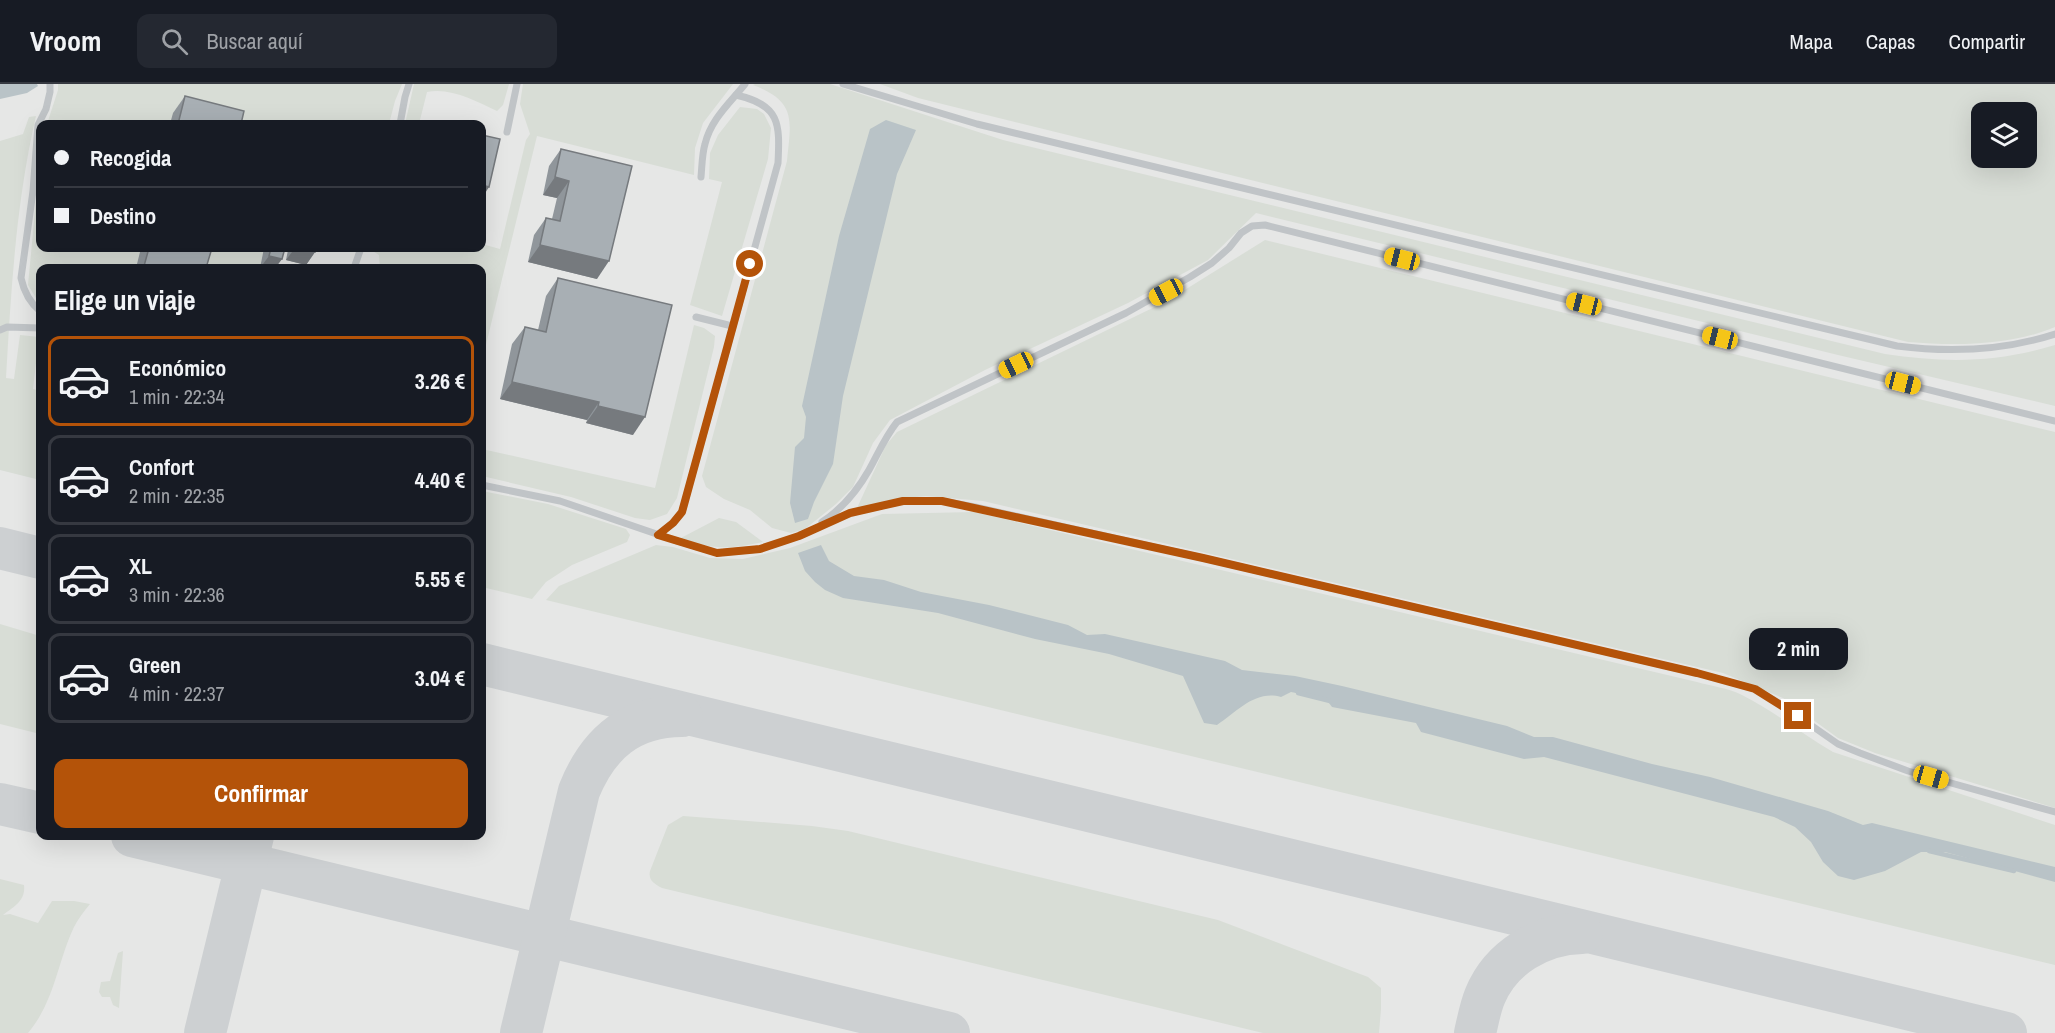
<!DOCTYPE html>
<html lang="es">
<head>
<meta charset="utf-8">
<style>
	:root { --surface:#171b24; --page:#242831; --text:#f1f3f6; --muted:#9ea1a6; --line:#363941; --accent:#b45309 }
	body { margin:0; font-family:"Archivo Narrow",sans-serif; background:var(--page); color:var(--text); height:100vh; display:flex; flex-direction:column; font-size:22px; white-space:nowrap }
	* { box-sizing:border-box; margin:0 }
	p { font-size:20px; color:var(--muted) }
	.icon { flex:none; width:33px; height:33px; fill:none; stroke:currentColor; stroke-width:2; stroke-linecap:round; stroke-linejoin:round }
	.map { position:relative; flex:1; overflow:hidden }
	.sheet { position:absolute; left:36px; top:180px; width:450px; height:576px; display:flex; flex-direction:column; background:var(--surface); border-radius:12px; box-shadow:0 6px 24px #0002 }
	.sheet>* { flex:none }
	.guide { position:absolute; left:36px; top:36px; width:450px; height:132px; border-radius:12px; box-shadow:0 6px 24px #0002; display:grid; align-content:center; height:132px; padding:0 18px; background:var(--surface) }
	.fabs { position:absolute; left:1971px; top:18px; display:grid; gap:12px }
	.fabs a { display:grid; place-items:center; width:66px; height:66px; border-radius:12px; background:var(--surface); box-shadow:0 6px 24px #0002; font-size:30px }
	.end { position:absolute; width:27px; height:27px; margin:-14px; border:8px solid #b45309; background:#fff; box-shadow:0 0 0 3px #fff }
	.from { border-radius:50% }
	.bubble { position:absolute; height:42px; border-radius:12px; background:var(--surface); box-shadow:0 6px 24px #0002; font-size:20px; font-weight:700; line-height:42px; text-align:center }
	.car { position:absolute; width:18px; height:36px; margin:-18px -9px; border-radius:8px; box-shadow:0 0 4px 2px #0007; background:linear-gradient(#f5c518 24%,#345 0 40%,#f5c518 0 76%,#345 0 86%,#f5c518 0) }
	.guide b { display:flex; align-items:center; gap:21px; height:57px; font-size:22px }
	.guide b+b { border-top:2px solid var(--line) }
	.guide i { width:15px; height:15px; background:var(--text) }
	ul { padding:0; list-style:none }
	li { display:flex; align-items:center; gap:18px; height:90px; margin:0 12px 9px; padding:0 6px; border:3px solid var(--line); border-radius:12px }
	li div { flex:1 }
	li b { display:block; font-size:22px }
	li em { font-style:normal; font-weight:700 }
	li.selected { border-color:var(--accent) }
	li>.icon { width:54px; height:54px; stroke-width:1.5 }
	h2 { padding:0 18px; font-size:27px; line-height:72px }
	.cta { display:flex; gap:12px; margin-top:auto; padding:12px 18px }
	.cta a { flex:1; height:69px; border-radius:12px; background:var(--accent); color:#fff; font-size:24px; font-weight:700; line-height:69px; text-align:center }
	header { display:flex; align-items:center; gap:36px; box-sizing:border-box; height:84px; padding:0 30px; background:var(--surface); border-bottom:2px solid var(--line) }
	header strong { font-size:28px }
	nav { display:flex; gap:33px; margin-inline-start:auto; font-size:21px }
	.search { width:420px; height:54px; background:var(--page); display:flex; align-items:center; gap:15px; box-sizing:border-box; padding:0 21px; border-radius:12px; color:var(--muted); font-size:22px }
	.map>svg:first-child { display:block }
	.built { fill:#e6e7e6; fill-rule:evenodd }
	.green { fill:#d8ddd6; fill-rule:evenodd }
	.water { fill:#b9c3c7 }
	.lines { fill:none; stroke-linecap:round; stroke-linejoin:round }
	.stream { stroke:#b9c3c7; stroke-width:4.5 }
	.taxiway { stroke:#cdd0d2; stroke-width:42 }
	.service { stroke:#c0c4c7; stroke-width:7 }
	.wall { fill:#90969b }
	.shaded-wall { fill:#767a7e }
	.building { fill:#a8afb4; stroke:#767a7e; stroke-width:1.5 }
	.route { stroke:#b45309; stroke-width:8 }
</style>
</head>
<body>
<header>
<strong>Vroom</strong>
<div class="search"><svg class="icon" aria-label="search" viewBox="0 0 24 24"><circle cx="10" cy="10" r="6"/><path d="M15 15l6 6"/></svg>Buscar aquí</div>
<nav><a>Mapa</a><a>Capas</a><a>Compartir</a></nav>
</header>
<div class="map">
<svg width="2055" height="949" viewBox="0 0 2055 949">
	<rect width="100%" height="100%" fill="#f8f8f6"/>
	<!-- built -->
	<path class="built" d="M0,0H2055V949H0ZM1982,28H2026V74H1982ZM40,40H482V164H40ZM40,184H482V752H40Z"/>
	<!-- green -->
	<g class="green">
		<polygon points="58,0 402,0 395,17 389,40 47,40 58,6"/>
		<path d="M414,0H509L503,21L497,27C476,17 450,3 427,8L419,40H405Z"/>
		<polygon points="523,0 733,0 703,39 695,64 694,91 537,52 482,277 482,184 380,184 379,171 368,164 482,164 482,160 500,165 526,56 530,50 520,20"/>
		<path d="M755,0H830L1003,56L1885,270C1945,279 1997,279 2055,261V322L1838,271L1256,129L1208,176L1128,219L985,286L890,336L873,359L853,403L836,420L805,445L791,449L772,444L750,426L724,415L706,403L702,392L787,77C791,36 797,18 753,1Z"/>
		<path d="M880,0H2055V243C2010,262 1956,262 1908,258L918,14ZM1982,28H2026V74H1982Z"/>
		<polygon points="740,23 757,25 764,30 771,44 768,75 722,232 690,221 722,98 709,95 710,69 718,51"/>
		<path d="M36,32C16,118 11,207 6,294L14,295L20,251L39,253L33,305L40,307V396L0,386V57L23,50L29,33Z"/>
		<polygon points="40,75 40,164 264,164 260,184 40,184 40,217 36,214 28,201"/>
		<polygon points="1265,156 2055,348 2055,724 1875,669 1838,654 1783,614 1723,589 983,417 926,412 894,415 857,424 886,361 897,348 1167,217"/>
		<polygon points="694,241 704,244 715,252 714,263 677,414 667,430 650,436 635,434 571,413 482,392 482,365 655,404"/>
		<polygon points="482,407 548,420 626,445 630,451 627,458 572,481 546,498 532,515 482,503"/>
		<path d="M974,428L1697,598C1711,602 1728,604 1742,611C1774,627 1802,650 1833,668L2055,741V881L546,516L559,502L656,461L673,463L710,474L743,475L790,464L882,430Z"/>
		<path d="M719,434L736,438L763,458C726,466 716,465 679,455Z"/>
		<polygon points="0,540 40,552 40,650 0,640"/>
		<path d="M683,732L812,742L848,747L1218,836L1368,893L1381,904V925L1379,949H1263L662,804C654,800 648,796 650,787L668,741Z"/>
		<path d="M0,795L24,801C26,817 13,823 3,831L10,830L38,839L52,817H74L90,820C84,827 78,835 74,843C57,879 55,917 28,949H0Z"/>
		<polygon points="123,867 119,924 113,921 110,913 102,913 99,908 101,898 110,897 118,869"/>
	</g>
	<!-- water -->
	<g class="water">
		<polygon points="0,0 37,0 38,2 27,9 0,15"/>
		<polygon points="886,36 916,46 897,90 843,312 833,380 814,418 808,435 795,439 790,419 795,363 804,354 806,333 802,322 839,152 870,45"/>
		<path d="M821,461L829,477L854,492L884,496L921,508L989,521L1068,541L1087,551L1105,550L1225,577L1242,586L1295,592L1342,602L1507,642L1534,653H1553L1652,680L1710,693L1828,727L1863,741L1872,739L2055,783V798L1945,768H1921L1885,787L1854,796L1838,792L1823,778L1811,758L1795,743L1774,733L1544,673L1524,675L1421,648L1416,639L1332,623L1326,615L1291,608L1281,613C1255,606 1238,627 1217,641L1204,639L1183,592L1109,570L1035,555L938,529L843,514L825,506L815,498L805,487L798,469Z"/>
	</g>
	<g class="lines">
		<!-- stream -->
		<g class="stream">
			<polyline points="1298,609 1330,617"/>
			<polyline points="1929,767 2014,787"/>
		</g>
		<!-- taxiway -->
		<g class="taxiway">
			<polyline points="0,464 40,474"/>
			<polyline points="482,580 2006,949"/>
			<polyline points="0,720 40,729"/>
			<polyline points="132,752 949,949"/>
			<polyline points="205,949 253,752"/>
			<path d="M521,949L579,707C598,660 630,632 682,632"/>
			<path d="M1475,949C1478,937 1480,924 1485,912C1501,873 1541,850 1582,849"/>
		</g>
		<!-- service -->
		<g class="service">
			<path d="M843,0L977,40L1897,262C1952,269 2003,267 2055,250"/>
			<polyline points="400,40 405,13 409,0"/>
			<polyline points="507,48 517,0"/>
			<path d="M701,93C702,82 702,70 705,60C711,35 730,19 745,0"/>
			<polyline points="354,184 361,164"/>
			<path d="M40,227C29,218 24,208 21,194L33,107L38,41L46,25L50,8V0"/>
			<polyline points="696,233 732,242"/>
			<polyline points="0,246 7,243 40,244"/>
			<polyline points="482,401 560,417 677,457 717,469 760,465 799,452 850,429 903,417 942,417 975,423 1203,474 1697,589 1755,605 1782,621 1838,660 1860,669 1908,687 2055,728"/>
			<path d="M822,438C842,425 857,407 869,386C878,370 885,353 897,338L1126,229L1190,193L1212,179L1229,164L1241,149L1252,142L1265,141L2055,337"/>
			<path d="M658,451L673,439L682,428L778,79C780,39 780,21 736,11"/>
		</g>
	</g>
	<!-- wall -->
	<g class="wall">
		<polygon points="185,12 241,40 170,40 173,29"/>
		<polygon points="561,65 597,195 528,178 534,151 546,134 552,135 557,114 543,111 549,82"/>
		<polygon points="141,164 212,164 206,184 136,184"/>
		<polygon points="264,164 316,164 315,168 306,181 286,176 288,166 284,165 282,175 275,184 260,184"/>
		<polygon points="558,194 633,351 586,339 587,336 500,315 512,260 525,243 538,246 546,212"/>
	</g>
	<!-- shaded-wall -->
	<g class="shaded-wall">
		<polygon points="555,93 569,97 557,114 543,111"/>
		<polygon points="482,101 489,103 482,114"/>
		<polygon points="540,161 609,177 597,195 528,178"/>
		<polygon points="295,164 315,168 306,181 286,176"/>
		<polygon points="269,172 282,175 275,184 260,184"/>
		<polygon points="512,298 599,318 587,336 500,315"/>
		<polygon points="598,322 645,333 633,351 586,339"/>
	</g>
	<!-- building -->
	<g class="building">
		<polygon points="185,12 244,27 241,40 178,40"/>
		<polygon points="482,51 500,55 489,103 482,101"/>
		<polygon points="561,65 632,82 609,177 540,161 546,134 560,137 569,97 555,93"/>
		<polygon points="149,164 212,164 206,184 153,184 144,182"/>
		<polygon points="271,164 285,164 282,175 269,172"/>
		<polygon points="296,164 316,164 315,168"/>
		<polygon points="558,194 672,221 645,333 598,322 599,318 512,298 525,243 546,248"/>
	</g>
	<g class="lines">
		<!-- route -->
		<polyline class="route" points="750,180 682,428 673,439 658,451 717,469 760,465 799,452 850,429 903,417 942,417 1203,474 1697,589 1755,605 1798,632"/>
	</g>
</svg>
<div class="fabs">
<a><svg class="icon" aria-label="layers" viewBox="0 0 24 24"><path d="M12 4l9 5-9 5-9-5zM3 14l9 5 9-5"/></svg></a>
</div>
<i class="end from" style="left:750px;top:180px"></i>
<i class="end" style="left:1798px;top:632px"></i>
<div class="bubble" style="left:1749px;top:544px;width:99px">2 min</div>
<i class="car" style="left:1402px;top:175px;rotate:284deg"></i>
<i class="car" style="left:1166px;top:208px;rotate:242deg"></i>
<i class="car" style="left:1584px;top:220px;rotate:284deg"></i>
<i class="car" style="left:1720px;top:254px;rotate:284deg"></i>
<i class="car" style="left:1016px;top:281px;rotate:245deg"></i>
<i class="car" style="left:1903px;top:299px;rotate:104deg"></i>
<i class="car" style="left:1931px;top:693px;rotate:106deg"></i>
<div class="guide">
<b><i class="from"></i>Recogida</b>
<b><i></i>Destino</b>
</div>
<section class="sheet">
<h2>Elige un viaje</h2>
<ul>
<li class="selected"><svg class="icon" aria-label="car" viewBox="0 0 24 24"><path d="M5 17H2v-5l4-1 3-4h7l3 4 3 1v5h-3M9 17h6M6 11h13"/><circle cx="7" cy="17" r="2"/><circle cx="17" cy="17" r="2"/></svg><div><b>Económico</b><p>1 min · 22:34</p></div><em>3.26 €</em></li>
<li><svg class="icon" aria-label="car" viewBox="0 0 24 24"><path d="M5 17H2v-5l4-1 3-4h7l3 4 3 1v5h-3M9 17h6M6 11h13"/><circle cx="7" cy="17" r="2"/><circle cx="17" cy="17" r="2"/></svg><div><b>Confort</b><p>2 min · 22:35</p></div><em>4.40 €</em></li>
<li><svg class="icon" aria-label="car" viewBox="0 0 24 24"><path d="M5 17H2v-5l4-1 3-4h7l3 4 3 1v5h-3M9 17h6M6 11h13"/><circle cx="7" cy="17" r="2"/><circle cx="17" cy="17" r="2"/></svg><div><b>XL</b><p>3 min · 22:36</p></div><em>5.55 €</em></li>
<li><svg class="icon" aria-label="car" viewBox="0 0 24 24"><path d="M5 17H2v-5l4-1 3-4h7l3 4 3 1v5h-3M9 17h6M6 11h13"/><circle cx="7" cy="17" r="2"/><circle cx="17" cy="17" r="2"/></svg><div><b>Green</b><p>4 min · 22:37</p></div><em>3.04 €</em></li>
</ul>
<div class="cta"><a>Confirmar</a></div>
</section>
</div>
</body>
</html>
